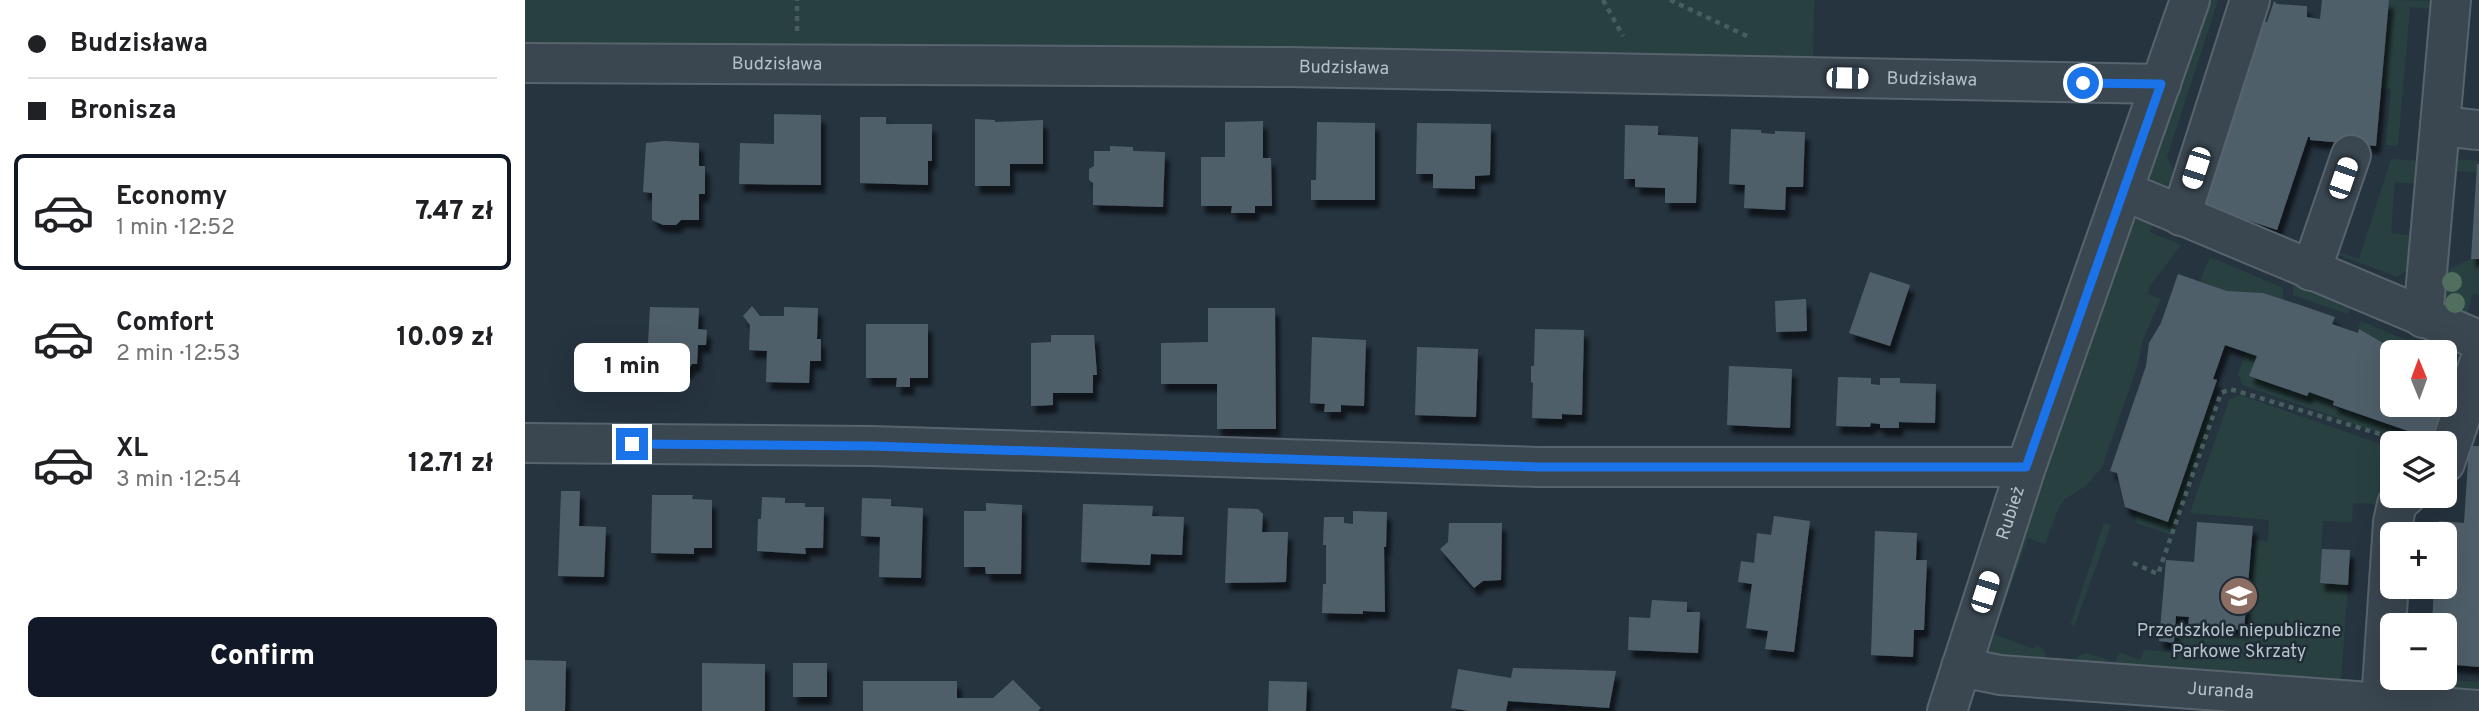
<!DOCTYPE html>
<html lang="en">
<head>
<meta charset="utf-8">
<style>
	:root { --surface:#fff; --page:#f6f6f6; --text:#202124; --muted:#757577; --line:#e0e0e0; --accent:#111827 }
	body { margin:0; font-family:Overpass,sans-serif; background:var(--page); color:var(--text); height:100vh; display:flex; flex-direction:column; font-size:26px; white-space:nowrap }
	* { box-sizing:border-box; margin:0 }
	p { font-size:23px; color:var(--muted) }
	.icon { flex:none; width:38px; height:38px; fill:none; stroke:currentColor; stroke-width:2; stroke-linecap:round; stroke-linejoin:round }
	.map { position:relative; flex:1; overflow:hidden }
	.details { display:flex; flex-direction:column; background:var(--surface); width:525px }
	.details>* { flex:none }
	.banner { display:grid; align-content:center; height:154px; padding:0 28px; background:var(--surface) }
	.needle { width:46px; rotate:359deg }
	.buttons { position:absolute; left:1855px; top:340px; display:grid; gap:14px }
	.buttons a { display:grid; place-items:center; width:77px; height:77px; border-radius:10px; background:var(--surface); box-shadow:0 7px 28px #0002; font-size:35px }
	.end { position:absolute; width:32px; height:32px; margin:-16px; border:9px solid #1a73e8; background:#fff; box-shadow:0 0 0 4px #fff }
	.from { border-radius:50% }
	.bubble { position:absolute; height:49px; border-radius:10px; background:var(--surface); box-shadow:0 7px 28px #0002; font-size:23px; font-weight:800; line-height:49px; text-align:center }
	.car { position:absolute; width:21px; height:42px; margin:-21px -10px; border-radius:9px; box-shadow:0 0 5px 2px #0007; background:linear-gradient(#fff 24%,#345 0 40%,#fff 0 76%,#345 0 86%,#fff 0) }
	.banner b { display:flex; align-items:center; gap:24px; height:66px; font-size:26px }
	.banner b+b { border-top:2px solid var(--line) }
	.banner i { width:18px; height:18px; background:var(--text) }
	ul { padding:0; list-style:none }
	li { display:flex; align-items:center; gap:21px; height:116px; margin:0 14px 10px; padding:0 14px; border:4px solid transparent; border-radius:10px }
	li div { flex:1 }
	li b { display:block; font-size:26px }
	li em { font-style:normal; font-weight:800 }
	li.active { border-color:var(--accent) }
	li>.icon { width:63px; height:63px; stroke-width:1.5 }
	.button { display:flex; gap:14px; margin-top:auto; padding:14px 28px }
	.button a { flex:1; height:80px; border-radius:10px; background:var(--accent); color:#fff; font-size:28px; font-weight:800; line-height:80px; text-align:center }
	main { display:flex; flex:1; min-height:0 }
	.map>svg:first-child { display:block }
	.green { fill:#284140 }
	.building { fill:#4f5f6a; filter:url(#shadow) }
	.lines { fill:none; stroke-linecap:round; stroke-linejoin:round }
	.minor-casing { stroke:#58646d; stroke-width:42 }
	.path { stroke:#485e5e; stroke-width:4.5; stroke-dasharray:5 5; stroke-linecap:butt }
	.minor { stroke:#3a4650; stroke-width:38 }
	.tree { fill:#516f5f }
	.route { stroke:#1a73e8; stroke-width:9 }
	.labels { text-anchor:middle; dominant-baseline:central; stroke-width:5; stroke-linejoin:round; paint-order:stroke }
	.street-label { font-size:18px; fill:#b6c1ca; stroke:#1f2b35 }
	.poi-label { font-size:18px; fill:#b6c1ca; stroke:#1f2b35 }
</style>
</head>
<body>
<main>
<section class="details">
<div class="banner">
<b><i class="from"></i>Budzisława</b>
<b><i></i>Bronisza</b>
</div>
<ul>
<li class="active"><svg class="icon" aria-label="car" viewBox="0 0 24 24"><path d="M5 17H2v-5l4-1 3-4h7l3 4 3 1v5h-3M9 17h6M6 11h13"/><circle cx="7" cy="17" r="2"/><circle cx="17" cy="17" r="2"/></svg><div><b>Economy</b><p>1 min · 12:52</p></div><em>7.47 zł</em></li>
<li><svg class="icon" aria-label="car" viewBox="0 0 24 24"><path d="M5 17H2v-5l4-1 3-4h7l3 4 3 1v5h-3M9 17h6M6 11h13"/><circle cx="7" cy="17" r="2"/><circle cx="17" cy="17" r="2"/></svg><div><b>Comfort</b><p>2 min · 12:53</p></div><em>10.09 zł</em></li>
<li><svg class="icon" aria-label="car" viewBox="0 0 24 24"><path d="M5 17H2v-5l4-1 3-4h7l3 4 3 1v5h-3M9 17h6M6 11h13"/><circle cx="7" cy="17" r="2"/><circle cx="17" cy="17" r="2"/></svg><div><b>XL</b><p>3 min · 12:54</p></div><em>12.71 zł</em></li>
</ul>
<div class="button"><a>Confirm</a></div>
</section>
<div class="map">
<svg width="1954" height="711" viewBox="0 0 1954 711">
	<defs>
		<filter id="shadow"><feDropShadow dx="4.5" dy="8" stdDeviation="2" flood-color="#0009"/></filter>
	</defs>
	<rect width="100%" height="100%" fill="#263440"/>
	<!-- green -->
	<g class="green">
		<polygon points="0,0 1289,0 1288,64 0,47"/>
		<polygon points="1674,0 1693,0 1642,157 1656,184 1649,189 1630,188 1619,164"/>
		<polygon points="1864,0 1911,1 1911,9 1885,7 1873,146 1861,145 1866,89 1856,88"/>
		<polygon points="1866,159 1898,161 1896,184 1870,182 1866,233 1891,236 1888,275 1878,272 1872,277 1809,253 1809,251 1834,259"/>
		<polygon points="1929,159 1954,161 1951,172 1926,171"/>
		<path d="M1619,217L1629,222L1625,232L1656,245L1625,286L1623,294L1636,299L1618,339L1612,367L1577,467L1561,486L1540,499L1534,507L1520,544L1503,538L1468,634L1510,649L1511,645C1522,649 1522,656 1521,667L1463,661L1450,646L1600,223Z"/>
		<polygon points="1685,257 1758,288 1758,300 1738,293 1702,291 1675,281"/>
		<polygon points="1946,259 1954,259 1954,295 1947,294 1941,319 1921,307 1917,298 1920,277 1926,268"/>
		<polygon points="1773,282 1827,305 1823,314 1768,295 1768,287"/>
		<polygon points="1836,321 1909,352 1874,352 1833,328"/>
		<polygon points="1721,352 1732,356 1725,377 1781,396 1784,392 1809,401 1808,406 1894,435 1883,442 1876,440 1718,385 1713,374"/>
		<polygon points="1920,356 1939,364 1924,397 1920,393"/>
		<polygon points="1715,395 1867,448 1867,454 1856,451 1854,504 1828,503 1827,522 1798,521 1795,583 1823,585 1816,681 1548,663 1552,657 1561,653 1590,662 1594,652 1615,660 1619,650 1648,652 1650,628 1685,633 1685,639 1691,639 1692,632 1722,634 1731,540 1743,541 1744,520 1665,513 1704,400"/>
		<polygon points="1685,401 1693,404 1646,535 1612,523 1611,519 1614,512 1643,522"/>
		<polygon points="1579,523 1586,525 1549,627 1546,623"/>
		<polygon points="1872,677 1954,682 1954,699 1871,694"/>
	</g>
	<!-- building -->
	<g class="building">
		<polygon points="1797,0 1864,0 1851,146 1785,140 1785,137 1783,137 1752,230 1676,205 1735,20 1742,22 1749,1 1752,4 1782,6 1782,17 1795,19"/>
		<polygon points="249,114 296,115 296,185 214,184 215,143 249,144"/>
		<polygon points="335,117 361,117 361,124 407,124 407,161 403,161 403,185 335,183"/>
		<polygon points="450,119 470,120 470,122 518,120 518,164 485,164 485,186 450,186"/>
		<polygon points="738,121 738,158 746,158 747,206 730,206 730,213 706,213 707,206 676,206 676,157 700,157 700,122"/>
		<polygon points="792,122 850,123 850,200 786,200 786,180 791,180"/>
		<polygon points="892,123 966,124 965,175 950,176 950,189 908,188 908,174 891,174"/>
		<polygon points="1100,125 1133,126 1133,135 1173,137 1171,203 1140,203 1140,188 1110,187 1110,179 1099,179"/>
		<polygon points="1206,129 1236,130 1236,133 1250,134 1250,131 1280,132 1278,187 1261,187 1260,210 1219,208 1220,185 1204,184"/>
		<polygon points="140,141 174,143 174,166 180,166 180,194 174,194 174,220 156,220 151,225 138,225 127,220 127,193 118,192 121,143"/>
		<polygon points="585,146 608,147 608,151 640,152 638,207 568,205 568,183 564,180 564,169 569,166 569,151 585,151"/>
		<polygon points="1952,164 1954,164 1954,259 1946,259"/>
		<polygon points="1345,272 1385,285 1365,346 1324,333"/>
		<polygon points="1653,274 1702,291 1738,293 1775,305 1810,317 1807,324 1833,333 1834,329 1874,352 1867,352 1867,404 1920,404 1920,393 1924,397 1909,440 1808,405 1809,401 1784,392 1782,396 1724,376 1732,356 1700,345 1688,379 1692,380 1643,522 1600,507 1592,473 1585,471 1621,366 1624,343 1636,323"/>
		<polygon points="1281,299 1282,331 1251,332 1250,301"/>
		<polygon points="227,306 235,316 259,316 259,307 293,308 292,339 296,339 296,361 285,361 284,383 241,382 242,351 224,350 225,325 218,316"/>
		<polygon points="125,307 174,308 173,329 182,330 181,345 173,345 172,364 167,364 162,371 152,371 146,364 122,362"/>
		<polygon points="683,308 750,308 751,429 692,429 692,384 636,384 636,343 683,342"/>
		<polygon points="341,324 403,324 403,378 385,378 385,387 371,387 372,378 341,378"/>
		<polygon points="1010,329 1059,330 1057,415 1037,414 1037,419 1007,418 1008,383 1006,382 1006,366 1009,366"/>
		<polygon points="526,335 569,335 572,375 568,375 568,393 528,393 528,405 506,406 506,343 526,342"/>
		<polygon points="787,337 841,340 839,406 816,405 816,412 799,412 800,404 785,403"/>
		<polygon points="892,347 953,349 951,417 890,415"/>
		<polygon points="1204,366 1267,369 1265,428 1202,425"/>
		<polygon points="1313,377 1346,378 1346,384 1355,385 1355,378 1375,378 1375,383 1411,384 1410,423 1374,422 1374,428 1355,428 1355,424 1346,423 1345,427 1311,426"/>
		<polygon points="1944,446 1954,446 1954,667 1920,664 1920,625 1907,625 1909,586 1920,586 1920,534 1913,534 1914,521 1939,523"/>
		<polygon points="36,491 55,491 54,526 81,527 79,577 33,576"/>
		<polygon points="127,495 168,495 167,499 187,500 187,548 169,548 169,554 126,553"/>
		<polygon points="237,497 260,498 260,503 280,503 280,507 299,507 298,548 280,548 281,554 232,551 233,519 236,519"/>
		<polygon points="337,498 366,499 366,506 398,508 396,578 354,577 355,537 336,536"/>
		<polygon points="461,503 497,505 496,574 461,574 460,567 439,567 439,511 461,511"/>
		<polygon points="558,504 628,506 627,516 659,517 657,555 626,554 625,565 556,562"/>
		<polygon points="703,508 733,509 738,514 737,532 763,532 761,582 700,583"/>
		<polygon points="828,511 862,512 861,547 859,547 860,612 838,611 838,614 797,613 798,584 801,584 801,545 798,545 799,517 819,517 819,523 828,524"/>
		<polygon points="1249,516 1285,521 1269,652 1240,649 1243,631 1221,628 1227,584 1213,582 1216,561 1229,563 1232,533 1246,535"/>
		<polygon points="1672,522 1728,526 1719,630 1663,625 1664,617 1651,616 1649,643 1634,641 1641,560 1669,562"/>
		<polygon points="924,523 977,523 976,580 958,581 949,588 915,549 923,542"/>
		<polygon points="1350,531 1392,533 1391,560 1402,560 1399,630 1389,630 1388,657 1346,655"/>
		<polygon points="1797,549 1825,550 1823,585 1795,583"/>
		<polygon points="1127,600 1162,602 1162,612 1175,612 1173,653 1103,650 1104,617 1125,618"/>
		<polygon points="0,660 41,661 40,711 0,711"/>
		<polygon points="177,663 240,664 240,711 177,711"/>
		<rect x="268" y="663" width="34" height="34"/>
		<polygon points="988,668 1091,671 1084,708 983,701 981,711 944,711 926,708 933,669 986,678"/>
		<polygon points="488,680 516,708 513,711 338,711 338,681 432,681 432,698 468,698"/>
		<polygon points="744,681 782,682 781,711 743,711"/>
	</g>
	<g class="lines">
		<!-- minor casing -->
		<g class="minor-casing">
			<g id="minor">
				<path id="s1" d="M0,63L765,67L1636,84"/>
				<polyline points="1915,126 1954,130"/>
				<polyline points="1599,191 1954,340"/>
				<polyline points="1656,216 1725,0"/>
				<polyline points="1786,271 1826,155"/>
				<polyline points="1898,318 1926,0"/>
				<polyline points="0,443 346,446 1013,467 1501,467"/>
				<polyline points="1920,463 1954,363"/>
				<path id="s2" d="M1436,667L1475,675L1954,710"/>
				<polyline points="1856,703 1868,522 1872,504 1882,495"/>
				<path id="s3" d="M1422,711L1501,467L1665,0"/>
			</g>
		</g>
		<!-- path -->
		<g class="path">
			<polyline points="1078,0 1098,36"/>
			<polyline points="1145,0 1224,37"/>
			<polyline points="272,31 272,0"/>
			<polyline points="1608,563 1633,574 1696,393 1705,389 1885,443"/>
		</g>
		<!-- minor -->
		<use href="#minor" class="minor"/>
	</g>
	<!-- trees -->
	<g class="tree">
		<circle cx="1927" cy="282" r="10"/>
		<circle cx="1930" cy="303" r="10"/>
	</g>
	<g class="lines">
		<!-- route -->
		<polyline class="route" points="107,444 346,446 1013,467 1501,467 1636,84 1558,83"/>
	</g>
	<!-- icons -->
	<defs>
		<g id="school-disc" transform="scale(2.0125)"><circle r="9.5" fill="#8d6e63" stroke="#1f2b35"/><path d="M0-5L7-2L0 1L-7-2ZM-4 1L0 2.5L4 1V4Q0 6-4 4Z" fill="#fff"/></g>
	</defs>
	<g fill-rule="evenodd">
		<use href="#school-disc" x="1714" y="596"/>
	</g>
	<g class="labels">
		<!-- street labels -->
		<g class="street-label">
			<text stroke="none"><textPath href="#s1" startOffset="252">Budzisława</textPath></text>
			<text stroke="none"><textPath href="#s1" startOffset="819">Budzisława</textPath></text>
			<text stroke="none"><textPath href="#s1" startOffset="1407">Budzisława</textPath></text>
			<text stroke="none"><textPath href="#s3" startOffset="208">Rubież</textPath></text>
			<text stroke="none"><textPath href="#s2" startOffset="261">Juranda</textPath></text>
		</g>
		<!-- poi labels -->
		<g class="poi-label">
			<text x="1714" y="631">Przedszkole niepubliczne<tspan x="1714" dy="21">Parkowe Skrzaty</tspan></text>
		</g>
	</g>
</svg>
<div class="buttons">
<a><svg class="needle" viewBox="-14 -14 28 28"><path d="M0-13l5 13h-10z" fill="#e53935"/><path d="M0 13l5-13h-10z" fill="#757577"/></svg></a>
<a><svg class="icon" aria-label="layers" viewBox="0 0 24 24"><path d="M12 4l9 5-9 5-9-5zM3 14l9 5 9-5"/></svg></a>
<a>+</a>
<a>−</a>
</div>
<i class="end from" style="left:1558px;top:83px"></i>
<i class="end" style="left:107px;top:444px"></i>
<div class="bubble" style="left:49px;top:343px;width:116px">1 min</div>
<i class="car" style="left:1322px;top:78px;rotate:91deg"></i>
<i class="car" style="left:1671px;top:168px;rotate:198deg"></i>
<i class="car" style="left:1818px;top:178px;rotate:19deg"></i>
<i class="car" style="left:1460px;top:592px;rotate:18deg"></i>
</div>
</main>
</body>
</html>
